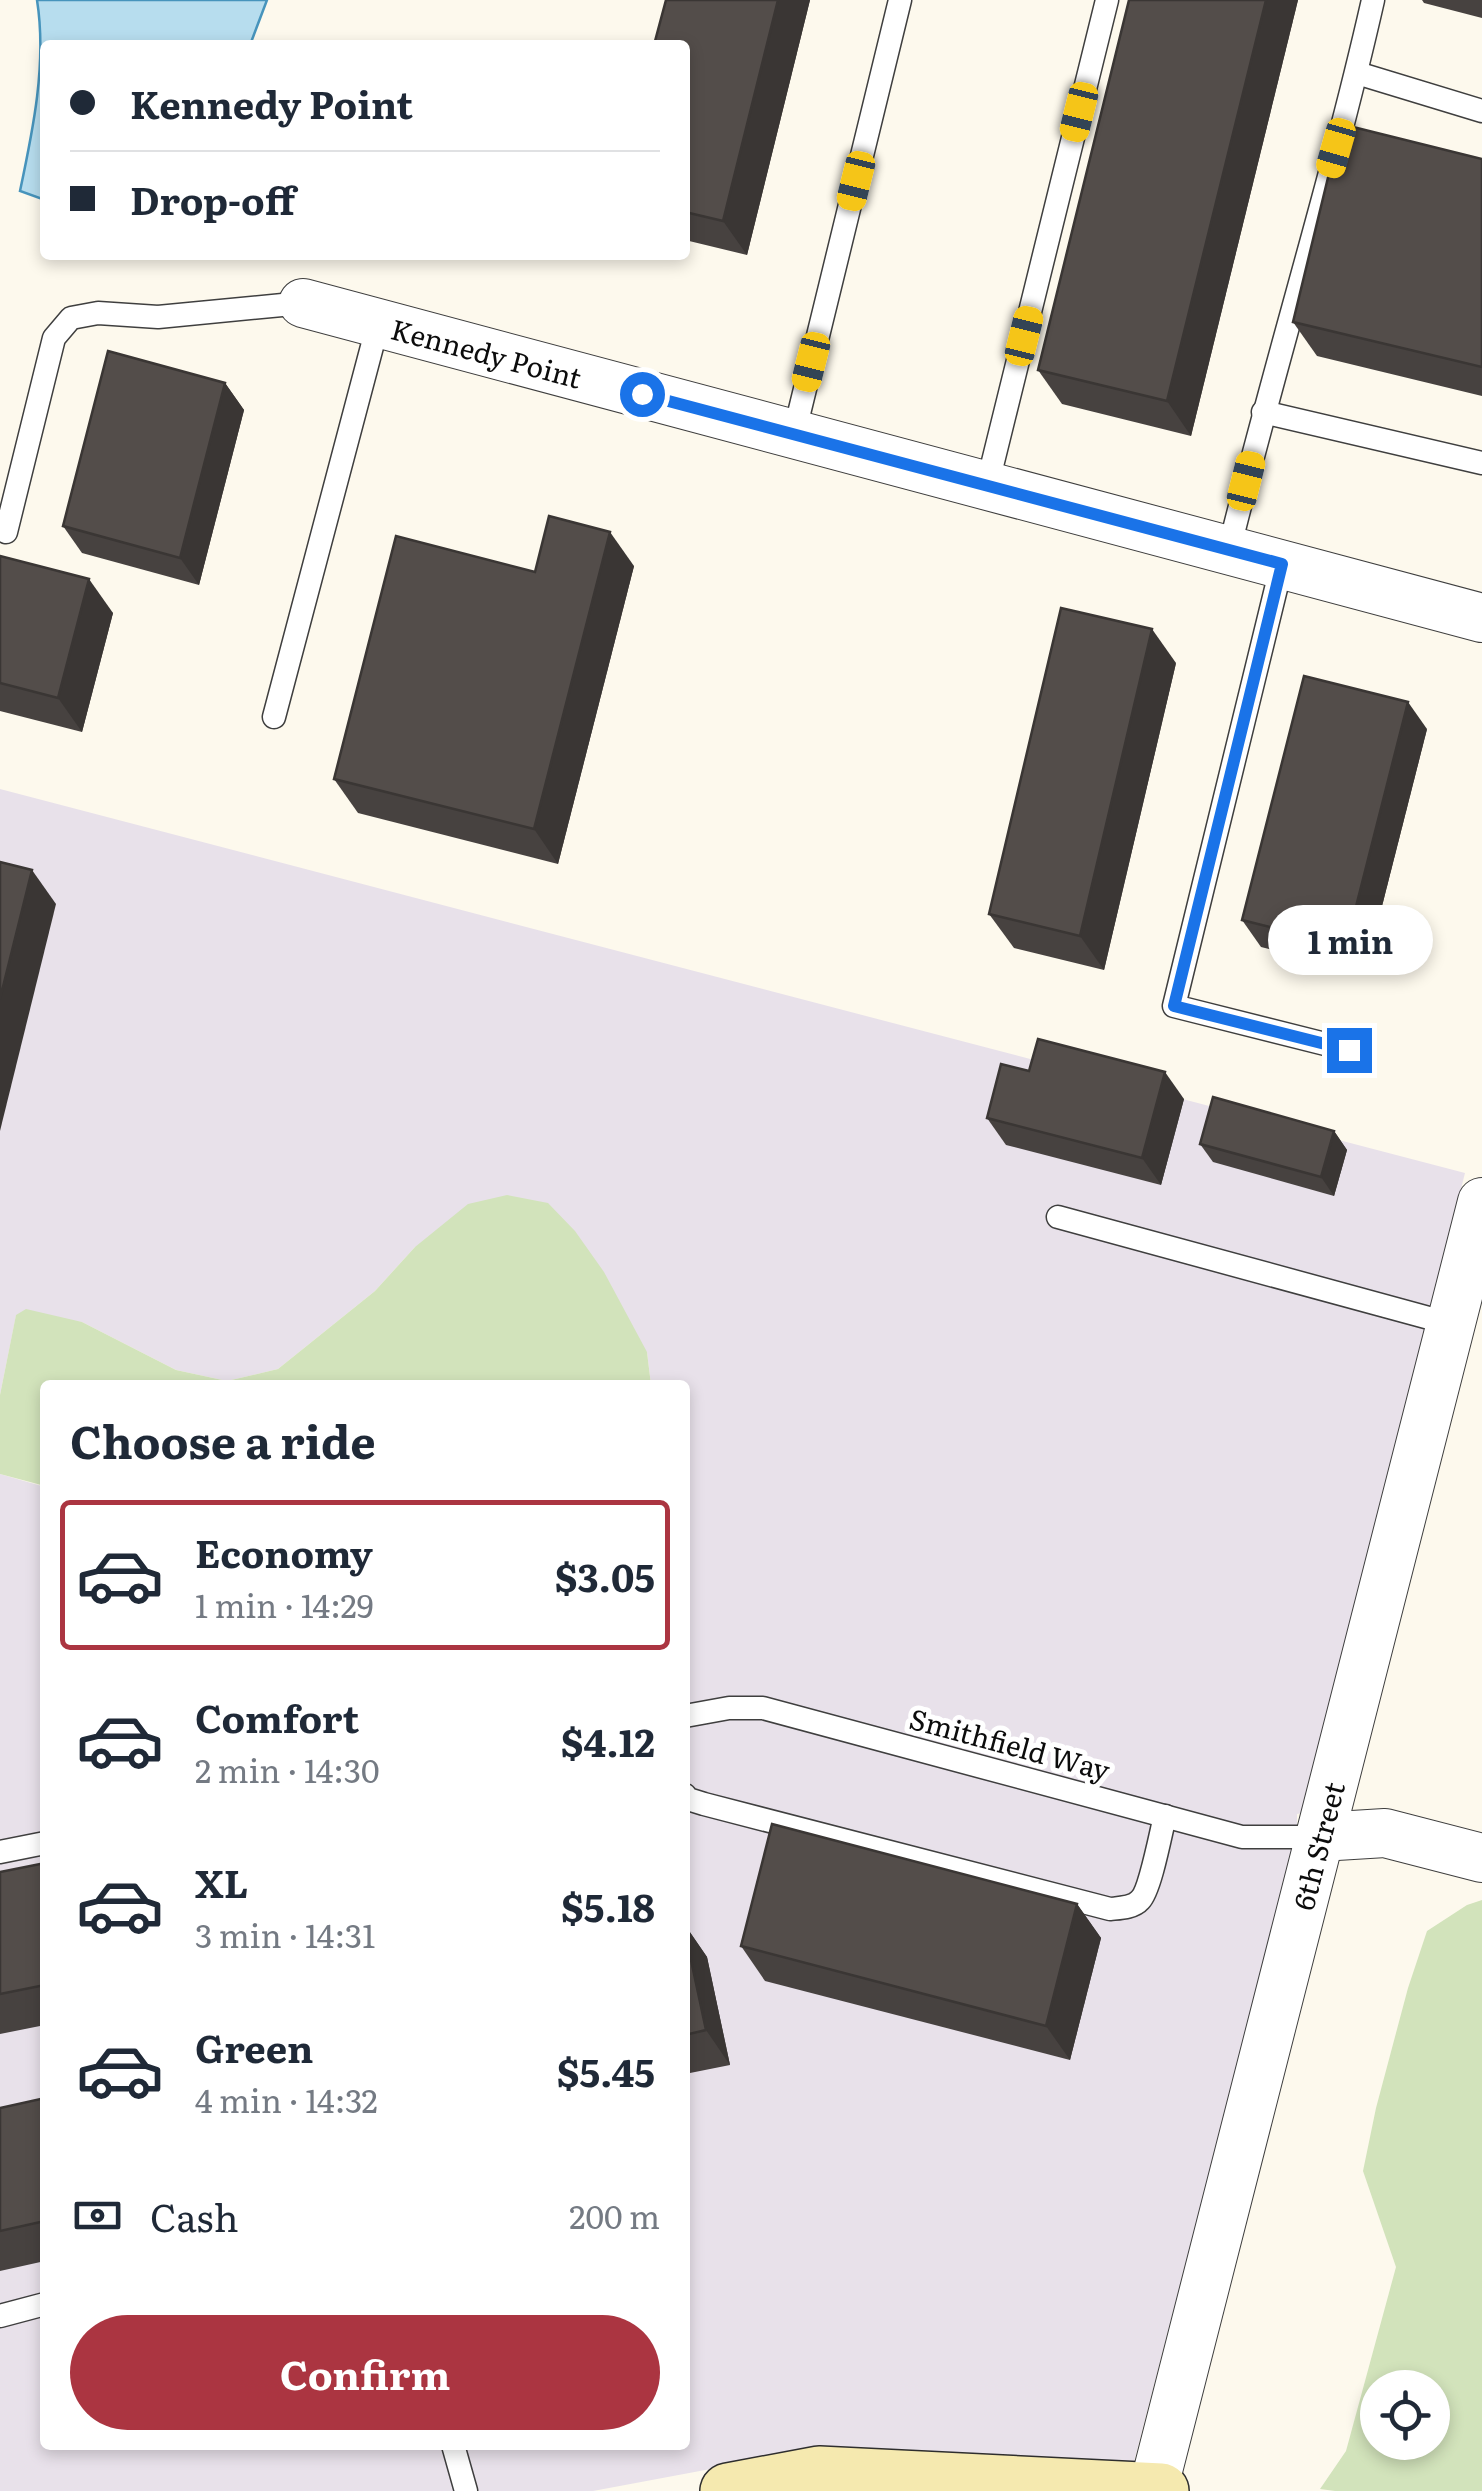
<!DOCTYPE html>
<html lang="en">
<head>
<meta charset="utf-8">
<style>
	:root { --surface:#fff; --page:#f6f6f7; --text:#1f2937; --muted:#747a83; --line:#e0e1e3; --accent:#ab3541 }
	body { margin:0; font-family:Literata,serif; background:var(--page); color:var(--text); height:100vh; display:flex; flex-direction:column; font-size:38px; white-space:nowrap }
	* { box-sizing:border-box; margin:0 }
	p { font-size:32px; color:var(--muted) }
	.icon { flex:none; width:55px; height:55px; fill:none; stroke:currentColor; stroke-width:2; stroke-linecap:round; stroke-linejoin:round }
	.map { position:relative; flex:1; overflow:hidden }
	.details { position:absolute; left:40px; top:1380px; width:650px; height:1070px; display:flex; flex-direction:column; background:var(--surface); border-radius:10px; box-shadow:0 5px 15px #0003 }
	.details>* { flex:none }
	.guide { position:absolute; left:40px; top:40px; width:650px; height:220px; border-radius:10px; box-shadow:0 5px 15px #0003; display:grid; align-content:center; height:220px; padding:0 30px; background:var(--surface) }
	.controls { position:absolute; left:1360px; top:2370px; display:grid; gap:20px }
	.controls a { display:grid; place-items:center; width:90px; height:90px; border-radius:50%; background:var(--surface); box-shadow:0 5px 15px #0003; font-size:50px }
	.end { position:absolute; width:45px; height:45px; margin:-22px; border:12px solid #1a73e8; background:#fff; box-shadow:0 0 0 5px #fff }
	.from { border-radius:50% }
	.bubble { position:absolute; height:70px; border-radius:35px; background:var(--surface); box-shadow:0 5px 15px #0003; font-size:32px; font-weight:700; line-height:70px; text-align:center }
	.car { position:absolute; width:30px; height:60px; margin:-30px -15px; border-radius:12px; box-shadow:0 0 8px 2px #0007; background:linear-gradient(#f5c518 24%,#345 0 40%,#f5c518 0 76%,#345 0 86%,#f5c518 0) }
	.guide b { display:flex; align-items:center; gap:35px; height:95px; font-size:38px }
	.guide b+b { border-top:2px solid var(--line) }
	.guide i { width:25px; height:25px; background:var(--text) }
	ul { padding:0; list-style:none }
	li { display:flex; align-items:center; gap:30px; height:150px; margin:0 20px 15px; padding:0 10px; border:5px solid transparent; border-radius:10px }
	li div { flex:1 }
	li b { display:block; font-size:38px }
	li em { font-style:normal; font-weight:700 }
	li.active { border-color:var(--accent) }
	li>.icon { width:90px; height:90px; stroke-width:1.5 }
	h2 { padding:0 30px; font-size:45px; line-height:120px }
	.pay { display:flex; align-items:center; gap:25px; height:110px; padding:0 30px; font-size:38px }
	.pay p { margin-inline-start:auto }
	.cta { display:flex; gap:20px; margin-top:auto; padding:20px 30px }
	.cta a { flex:1; height:115px; border-radius:60px; background:var(--accent); color:#fff; font-size:40px; font-weight:700; line-height:115px; text-align:center }
	.map>svg:first-child { display:block }
	.industrial { fill:#e8e1ea }
	.green { fill:#d2e3bb; fill-rule:evenodd }
	.water { fill:#b7ddee; stroke:#4794bc; stroke-width:2.5 }
	.lines { fill:none; stroke-linecap:round; stroke-linejoin:round }
	.lane-casing { stroke:#3f3f3f; stroke-width:25 }
	.street-casing { stroke:#3f3f3f; stroke-width:50 }
	.secondary-casing { stroke:#2e2e2e; stroke-width:58 }
	.lane { stroke:#fff; stroke-width:22 }
	.street { stroke:#fff; stroke-width:48 }
	.secondary { stroke:#f5e9af; stroke-width:55 }
	.wall { fill:#474240 }
	.shaded-wall { fill:#3a3634 }
	.building { fill:#534d4a; stroke:#3a3634; stroke-width:2.5 }
	.route { stroke:#1a73e8; stroke-width:12 }
	.labels { text-anchor:middle; dominant-baseline:central; stroke-width:10; stroke-linejoin:round; paint-order:stroke }
	.street-label { font-size:28px; fill:#0c0c0c; stroke:#fff }
</style>
</head>
<body>
<div class="map">
<svg width="1482" height="2491" viewBox="0 0 1482 2491">
	<rect width="100%" height="100%" fill="#fdf9ed"/>
	<!-- industrial -->
	<polygon class="industrial" points="0,789 1465,1173 1303,1813 1297,1814 1297,1835 1134,2462 817,2449 593,2491 0,2491 0,1474 45,1487 45,2445 685,2445 685,1385 651,1385 647,1352 415,1247 375,1291 278,1369 227,1381 176,1370 82,1322 16,1316 0,1395"/>
	<!-- green -->
	<g class="green">
		<polygon points="507,1195 548,1203 575,1231 604,1272 647,1352 651,1385 45,1385 45,1486 0,1474 0,1395 16,1315 26,1309 82,1322 176,1370 227,1381 278,1369 375,1291 415,1247 468,1204"/>
		<path d="M1482,1900V2491H1335L1320,2489L1346,2451L1396,2267L1363,2171L1376,2108L1408,1988L1427,1931L1467,1905ZM1378,2388H1432V2442H1378Z"/>
	</g>
	<!-- water -->
	<path class="water" d="M37,0H267L250,45H45V200L20,191C33,130 47,63 37,0Z"/>
	<g class="lines">
		<!-- lane casing -->
		<g class="lane-casing">
			<g id="lane">
				<polyline points="1357,73 1482,111"/>
				<polyline points="1263,412 1482,463"/>
				<polyline points="794,434 900,0"/>
				<polyline points="987,486 1107,0"/>
				<polyline points="6,532 54,338 71,318 98,313 158,317 303,303"/>
				<path d="M1229,550C1274,366 1331,185 1373,0"/>
				<polyline points="1282,564 1174,1006 1349,1050"/>
				<polyline points="274,717 378,324"/>
				<polyline points="1058,1217 1451,1324"/>
				<polyline points="685,1716 729,1708 763,1708 1242,1837 1320,1837"/>
				<path d="M685,1795L688,1799L704,1804L1110,1909C1119,1908 1133,1908 1140,1900C1150,1891 1161,1832 1165,1816"/>
				<polyline points="0,1852 45,1843"/>
				<polyline points="0,2316 45,2304"/>
				<polyline points="453,2445 466,2491"/>
			</g>
		</g>
		<!-- street casing -->
		<g class="street-casing">
			<g id="street">
				<path id="s1" d="M303,303L1482,618"/>
				<polyline points="1320,1837 1385,1833 1482,1858"/>
				<path id="s2" d="M1153,2490L1482,1202"/>
			</g>
		</g>
		<!-- secondary casing -->
		<g class="secondary-casing">
			<polyline id="secondary" points="728,2491 819,2474 1161,2491"/>
		</g>
		<!-- lane -->
		<use href="#lane" class="lane"/>
		<!-- street -->
		<use href="#street" class="street"/>
		<!-- secondary -->
		<use href="#secondary" class="secondary"/>
	</g>
	<!-- wall -->
	<g class="wall">
		<polygon points="666,0 810,0 747,255 685,240 685,45"/>
		<polygon points="1129,0 1298,0 1191,436 1062,404 1038,370"/>
		<polygon points="1422,0 1482,0 1482,18 1424,3"/>
		<polygon points="1482,159 1482,396 1317,356 1293,322"/>
		<polygon points="225,383 244,410 199,585 82,553 63,526"/>
		<polygon points="0,556 113,613 82,732 0,711"/>
		<polygon points="634,566 558,864 358,813 334,779 535,572"/>
		<polygon points="1176,663 1104,970 1014,948 989,914"/>
		<polygon points="1427,729 1365,973 1261,947 1242,920"/>
		<polygon points="1029,1071 1184,1099 1161,1185 1006,1145 987,1118"/>
		<polygon points="1334,1131 1347,1150 1334,1196 1213,1162 1200,1144"/>
		<polygon points="45,1863 45,2025 0,2034 0,1872"/>
		<polygon points="1077,1904 1101,1938 1070,2060 765,1981 741,1946"/>
		<polygon points="685,1925 707,1957 730,2065 685,2074"/>
		<polygon points="45,2098 45,2261 0,2271 0,2108"/>
	</g>
	<!-- shaded-wall -->
	<g class="shaded-wall">
		<polygon points="778,0 810,0 747,255 723,221"/>
		<polygon points="1266,0 1298,0 1191,436 1167,401"/>
		<polygon points="225,383 244,410 199,585 180,558"/>
		<polygon points="610,532 634,566 558,864 534,829"/>
		<polygon points="89,579 113,613 82,732 58,698"/>
		<polygon points="1152,629 1176,663 1104,970 1080,936"/>
		<polygon points="1408,702 1427,729 1365,973 1346,946"/>
		<polygon points="32,870 56,904 0,1131 0,999"/>
		<polygon points="1165,1072 1184,1099 1161,1185 1142,1158"/>
		<polygon points="1334,1131 1347,1150 1334,1196 1321,1177"/>
		<polygon points="1077,1904 1101,1938 1070,2060 1046,2026"/>
		<polygon points="685,1925 707,1957 730,2065 706,2030 685,1932"/>
	</g>
	<!-- building -->
	<g class="building">
		<polygon points="666,0 778,0 723,221 685,212 685,45 654,45"/>
		<polygon points="1129,0 1266,0 1167,401 1038,370"/>
		<polygon points="1341,124 1482,159 1482,367 1293,322"/>
		<polygon points="108,351 225,383 180,558 63,526"/>
		<polygon points="549,516 610,532 534,829 334,779 396,536 535,572"/>
		<polygon points="0,556 89,579 58,698 0,683"/>
		<polygon points="1061,608 1152,629 1080,936 989,914"/>
		<polygon points="1304,676 1408,702 1346,946 1242,920"/>
		<polygon points="0,862 32,870 0,999"/>
		<polygon points="1038,1039 1165,1072 1142,1158 987,1118 1001,1064 1029,1071"/>
		<polygon points="1213,1097 1334,1131 1321,1177 1200,1144"/>
		<polygon points="772,1824 1077,1904 1046,2026 741,1946"/>
		<polygon points="45,1863 45,1985 0,1994 0,1872"/>
		<polygon points="685,1932 706,2030 685,2035"/>
		<polygon points="45,2098 45,2221 0,2231 0,2108"/>
	</g>
	<g class="lines">
		<!-- route -->
		<polyline class="route" points="642,394 1282,564 1174,1006 1349,1050"/>
	</g>
	<g class="labels">
		<!-- street labels -->
		<g class="street-label">
			<text stroke="none"><textPath href="#s1" startOffset="190">Kennedy Point</textPath></text>
			<text transform="translate(1010 1743) rotate(15)">Smithfield Way</text>
			<text stroke="none"><textPath href="#s2" startOffset="665">6th Street</textPath></text>
		</g>
	</g>
</svg>
<div class="controls">
<a><svg class="icon" aria-label="locate" viewBox="0 0 24 24"><circle cx="12" cy="12" r="6"/><path d="M12 2v4M12 18v4M2 12h4M18 12h4"/></svg></a>
</div>
<i class="end from" style="left:642px;top:394px"></i>
<i class="end" style="left:1349px;top:1050px"></i>
<div class="bubble" style="left:1268px;top:905px;width:165px">1 min</div>
<i class="car" style="left:1079px;top:112px;rotate:194deg"></i>
<i class="car" style="left:1336px;top:148px;rotate:196deg"></i>
<i class="car" style="left:856px;top:181px;rotate:194deg"></i>
<i class="car" style="left:1024px;top:336px;rotate:14deg"></i>
<i class="car" style="left:811px;top:362px;rotate:194deg"></i>
<i class="car" style="left:1246px;top:481px;rotate:14deg"></i>
<div class="guide">
<b><i class="from"></i>Kennedy Point</b>
<b><i></i>Drop-off</b>
</div>
<section class="details">
<h2>Choose a ride</h2>
<ul>
<li class="active"><svg class="icon" aria-label="car" viewBox="0 0 24 24"><path d="M5 17H2v-5l4-1 3-4h7l3 4 3 1v5h-3M9 17h6M6 11h13"/><circle cx="7" cy="17" r="2"/><circle cx="17" cy="17" r="2"/></svg><div><b>Economy</b><p>1 min · 14:29</p></div><em>$3.05</em></li>
<li><svg class="icon" aria-label="car" viewBox="0 0 24 24"><path d="M5 17H2v-5l4-1 3-4h7l3 4 3 1v5h-3M9 17h6M6 11h13"/><circle cx="7" cy="17" r="2"/><circle cx="17" cy="17" r="2"/></svg><div><b>Comfort</b><p>2 min · 14:30</p></div><em>$4.12</em></li>
<li><svg class="icon" aria-label="car" viewBox="0 0 24 24"><path d="M5 17H2v-5l4-1 3-4h7l3 4 3 1v5h-3M9 17h6M6 11h13"/><circle cx="7" cy="17" r="2"/><circle cx="17" cy="17" r="2"/></svg><div><b>XL</b><p>3 min · 14:31</p></div><em>$5.18</em></li>
<li><svg class="icon" aria-label="car" viewBox="0 0 24 24"><path d="M5 17H2v-5l4-1 3-4h7l3 4 3 1v5h-3M9 17h6M6 11h13"/><circle cx="7" cy="17" r="2"/><circle cx="17" cy="17" r="2"/></svg><div><b>Green</b><p>4 min · 14:32</p></div><em>$5.45</em></li>
</ul>
<div class="pay"><svg class="icon" aria-label="cash" viewBox="0 0 24 24"><path d="M3 7h18v10H3z"/><circle cx="12" cy="12" r="2"/></svg>Cash<p>200 m</p></div>
<div class="cta"><a>Confirm</a></div>
</section>
</div>
</body>
</html>
